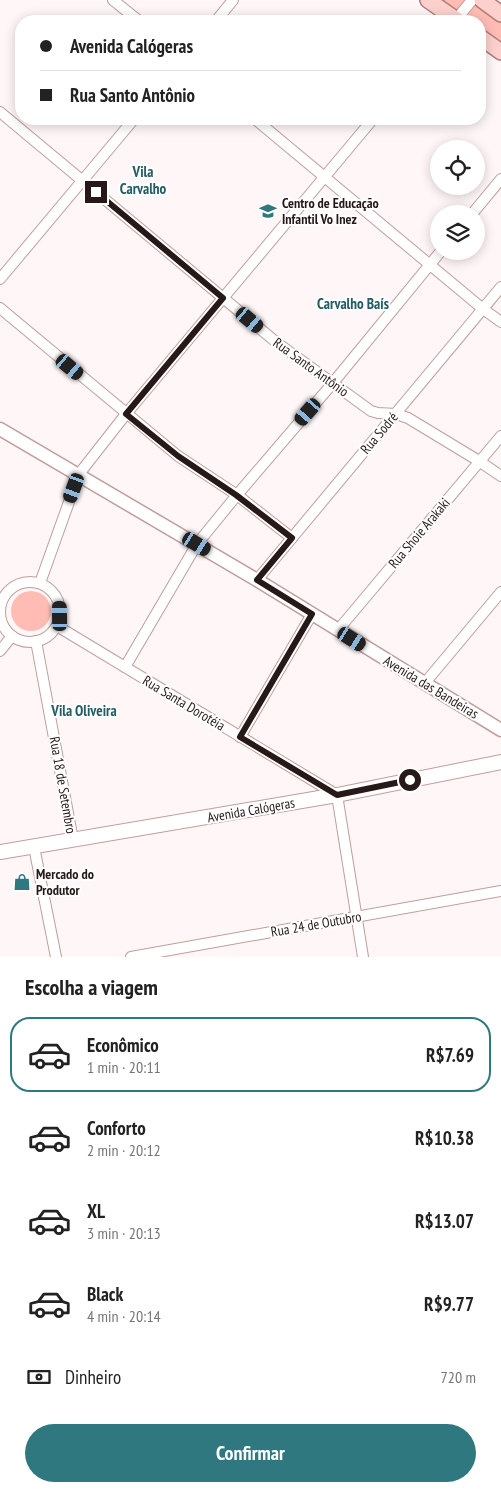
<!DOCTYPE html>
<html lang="pt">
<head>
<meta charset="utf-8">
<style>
	:root { --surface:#fff; --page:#f2f2f2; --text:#222; --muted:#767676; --line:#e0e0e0; --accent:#307880 }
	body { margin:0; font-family:"PT Sans Narrow",sans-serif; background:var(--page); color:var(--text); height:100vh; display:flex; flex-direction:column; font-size:19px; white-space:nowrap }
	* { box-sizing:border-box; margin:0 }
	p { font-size:16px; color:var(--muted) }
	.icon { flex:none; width:28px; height:28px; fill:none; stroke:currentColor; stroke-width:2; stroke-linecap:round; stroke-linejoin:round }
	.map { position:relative; height:957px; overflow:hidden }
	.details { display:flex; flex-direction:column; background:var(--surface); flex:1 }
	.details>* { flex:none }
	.guide { position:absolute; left:15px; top:15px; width:471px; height:110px; border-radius:20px; box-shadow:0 2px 12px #0003; display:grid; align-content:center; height:110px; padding:0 25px; background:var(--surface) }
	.fabs { position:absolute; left:430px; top:140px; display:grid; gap:10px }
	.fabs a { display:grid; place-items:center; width:55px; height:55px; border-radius:50%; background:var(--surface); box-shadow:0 2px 12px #0003; font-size:25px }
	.end { position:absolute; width:22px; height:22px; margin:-11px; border:6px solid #261918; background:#fff; box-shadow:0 0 0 2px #fff }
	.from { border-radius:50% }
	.car { position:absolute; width:15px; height:30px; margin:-15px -8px; border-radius:6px; box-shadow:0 0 4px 1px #0007; background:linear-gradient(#222 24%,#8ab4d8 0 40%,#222 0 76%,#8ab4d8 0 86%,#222 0) }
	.guide b { display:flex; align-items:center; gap:18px; height:48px; font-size:19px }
	.guide b+b { border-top:1px solid var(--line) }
	.guide i { width:12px; height:12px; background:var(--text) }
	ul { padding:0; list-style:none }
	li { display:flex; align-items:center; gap:15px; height:75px; margin:0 10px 8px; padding:0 15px; border:2px solid transparent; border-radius:20px }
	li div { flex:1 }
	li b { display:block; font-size:19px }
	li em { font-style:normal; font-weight:800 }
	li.active { border-color:var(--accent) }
	li>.icon { width:45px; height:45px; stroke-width:1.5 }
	h2 { padding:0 25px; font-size:22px; line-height:60px }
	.pay { display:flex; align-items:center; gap:12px; height:55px; padding:0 25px; font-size:19px }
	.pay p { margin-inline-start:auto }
	.cta { display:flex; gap:10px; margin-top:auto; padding:10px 25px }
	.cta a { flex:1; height:58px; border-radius:30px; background:var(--accent); color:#fff; font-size:20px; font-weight:800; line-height:58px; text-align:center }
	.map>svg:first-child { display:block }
	.green { fill:#ffbcb5 }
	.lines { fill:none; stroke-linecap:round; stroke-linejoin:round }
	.minor-casing { stroke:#c09e9b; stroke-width:12 }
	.tertiary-casing { stroke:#c09e9b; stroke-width:15 }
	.secondary-casing { stroke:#c09e9b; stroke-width:16 }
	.primary-casing { stroke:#b07c78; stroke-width:18 }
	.minor { stroke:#fff; stroke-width:10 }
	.tertiary { stroke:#fff; stroke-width:12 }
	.secondary { stroke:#fff; stroke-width:14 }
	.primary { stroke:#fcd1cd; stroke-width:15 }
	.route { stroke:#261918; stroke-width:6 }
	.labels { text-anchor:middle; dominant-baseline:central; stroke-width:4; stroke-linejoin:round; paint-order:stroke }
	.poi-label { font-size:14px; font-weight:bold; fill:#261918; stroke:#fff; text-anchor:start }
	.street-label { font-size:14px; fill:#261918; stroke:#fff }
	.neighbourhood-label { font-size:15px; font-weight:bold; fill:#235d63; stroke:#fff }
</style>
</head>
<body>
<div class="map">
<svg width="501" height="957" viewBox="0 0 501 957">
	<rect width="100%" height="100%" fill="#fff7f7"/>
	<!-- green -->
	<g class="green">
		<polygon points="434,0 477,0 501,17 501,49 480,33 480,21 463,21"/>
		<circle cx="31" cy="611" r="20"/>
	</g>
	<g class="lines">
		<!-- minor casing -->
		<g class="minor-casing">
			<g id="minor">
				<polyline points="113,0 139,21"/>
				<polyline points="216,21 233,0"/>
				<polyline points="455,21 472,0"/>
				<polyline points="0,112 276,342 371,411 378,413 396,414 408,418 479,461 501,476"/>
				<polyline points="255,119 483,309 501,322"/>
				<polyline points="472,214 501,179"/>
				<polyline points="0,279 134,119"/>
				<polyline points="0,308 178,456 237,495 292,538"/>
				<polyline points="257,580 501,287"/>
				<circle cx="30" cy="612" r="30"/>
				<polyline points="40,583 79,474 126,414 373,119"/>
				<polyline points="57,626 337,795 363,957"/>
				<polyline points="338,630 501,436"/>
				<polyline points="36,641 73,840"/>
				<polyline points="0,651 12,636"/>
				<polyline points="125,667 197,544 237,495 332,384 441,251"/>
				<polyline points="424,684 501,592"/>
				<polyline points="240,737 312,614"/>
				<polyline points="34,847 56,957"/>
				<polyline points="131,957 501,891"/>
			</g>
		</g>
		<!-- tertiary casing -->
		<g class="tertiary-casing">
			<polyline id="tertiary" points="0,429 257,580 501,730"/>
		</g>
		<!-- secondary casing -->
		<g class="secondary-casing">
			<polyline id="secondary" points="0,852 337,795 501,762"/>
		</g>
		<!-- primary casing -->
		<g class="primary-casing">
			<g id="primary">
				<polyline points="428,0 458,21"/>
				<polyline points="482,0 501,14"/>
				<polyline points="480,37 501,52"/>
			</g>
		</g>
		<!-- minor -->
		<use href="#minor" class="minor"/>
		<!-- tertiary -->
		<use href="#tertiary" class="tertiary"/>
		<!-- secondary -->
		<use href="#secondary" class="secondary"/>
		<!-- primary -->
		<use href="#primary" class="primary"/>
	</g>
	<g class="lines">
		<!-- route -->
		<polyline class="route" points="96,192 223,298 126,414 178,456 236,495 292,538 257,580 312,614 240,737 337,795 410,780"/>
	</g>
	<!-- icons -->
	<defs>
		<g id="school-bare" transform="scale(1.35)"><path d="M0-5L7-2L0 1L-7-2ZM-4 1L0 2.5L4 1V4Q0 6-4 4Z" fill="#307880" stroke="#fff" stroke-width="2.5" paint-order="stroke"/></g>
		<g id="shop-bare" transform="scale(1.35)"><path d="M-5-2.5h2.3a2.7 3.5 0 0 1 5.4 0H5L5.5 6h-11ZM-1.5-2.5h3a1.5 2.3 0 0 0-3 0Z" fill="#307880" stroke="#fff" stroke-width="2.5" paint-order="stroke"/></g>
	</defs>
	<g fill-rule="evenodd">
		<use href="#school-bare" x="268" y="211"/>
		<use href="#shop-bare" x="22" y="882"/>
	</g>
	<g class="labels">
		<!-- poi labels -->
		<g class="poi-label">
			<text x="282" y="203">Centro de Educação<tspan x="282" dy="16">Infantil Vo Inez</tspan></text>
			<text x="36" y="874">Mercado do<tspan x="36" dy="16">Produtor</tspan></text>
		</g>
		<!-- street labels -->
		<g class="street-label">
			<text transform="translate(311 367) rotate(36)">Rua Santo Antônio</text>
			<text transform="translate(379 433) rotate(-50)">Rua Sodré</text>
			<text transform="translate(419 533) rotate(-50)">Rua Shoie Arakaki</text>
			<text transform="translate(431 687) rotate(31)">Avenida das Bandeiras</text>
			<text transform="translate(184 703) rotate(31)">Rua Santa Dorotéia</text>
			<text transform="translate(63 785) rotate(80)">Rua 18 de Setembro</text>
			<text transform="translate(251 810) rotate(-10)">Avenida Calógeras</text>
			<text transform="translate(316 924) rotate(-10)">Rua 24 de Outubro</text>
		</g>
		<!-- neighbourhood labels -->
		<g class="neighbourhood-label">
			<text x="143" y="171">Vila<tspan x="143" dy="17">Carvalho</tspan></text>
			<text x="353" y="303">Carvalho Baís</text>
			<text x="84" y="710">Vila Oliveira</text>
		</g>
	</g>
</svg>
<div class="fabs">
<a><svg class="icon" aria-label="locate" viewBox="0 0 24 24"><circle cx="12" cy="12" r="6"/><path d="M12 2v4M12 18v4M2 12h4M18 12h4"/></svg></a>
<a><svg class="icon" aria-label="layers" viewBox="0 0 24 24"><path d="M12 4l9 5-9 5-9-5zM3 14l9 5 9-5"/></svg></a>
</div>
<i class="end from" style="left:410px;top:780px"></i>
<i class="end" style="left:96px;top:192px"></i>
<i class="car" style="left:250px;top:320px;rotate:130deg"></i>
<i class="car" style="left:70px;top:367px;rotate:130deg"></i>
<i class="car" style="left:308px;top:412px;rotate:221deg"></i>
<i class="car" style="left:74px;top:488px;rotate:200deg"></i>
<i class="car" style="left:197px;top:544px;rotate:121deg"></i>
<i class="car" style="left:60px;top:616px;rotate:359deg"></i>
<i class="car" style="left:352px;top:639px;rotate:122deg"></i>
<div class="guide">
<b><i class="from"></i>Avenida Calógeras</b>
<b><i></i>Rua Santo Antônio</b>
</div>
</div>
<section class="details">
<h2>Escolha a viagem</h2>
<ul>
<li class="active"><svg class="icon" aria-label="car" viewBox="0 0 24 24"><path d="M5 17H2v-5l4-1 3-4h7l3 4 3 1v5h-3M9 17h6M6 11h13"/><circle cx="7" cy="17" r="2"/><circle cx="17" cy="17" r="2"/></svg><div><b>Econômico</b><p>1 min · 20:11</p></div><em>R$7.69</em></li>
<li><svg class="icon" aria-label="car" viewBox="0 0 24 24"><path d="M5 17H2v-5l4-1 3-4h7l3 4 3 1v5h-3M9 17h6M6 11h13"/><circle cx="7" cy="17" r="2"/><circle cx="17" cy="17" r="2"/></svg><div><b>Conforto</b><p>2 min · 20:12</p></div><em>R$10.38</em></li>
<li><svg class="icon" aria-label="car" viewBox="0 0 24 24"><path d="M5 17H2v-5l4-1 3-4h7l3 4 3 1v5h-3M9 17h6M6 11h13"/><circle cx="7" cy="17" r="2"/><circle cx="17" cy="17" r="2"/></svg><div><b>XL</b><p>3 min · 20:13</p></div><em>R$13.07</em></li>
<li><svg class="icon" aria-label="car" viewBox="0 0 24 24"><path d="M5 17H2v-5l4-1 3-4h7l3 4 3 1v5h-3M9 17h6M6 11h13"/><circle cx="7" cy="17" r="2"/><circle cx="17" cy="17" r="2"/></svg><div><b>Black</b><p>4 min · 20:14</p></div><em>R$9.77</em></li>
</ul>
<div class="pay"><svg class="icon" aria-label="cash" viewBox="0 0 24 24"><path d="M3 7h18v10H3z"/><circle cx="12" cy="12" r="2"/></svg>Dinheiro<p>720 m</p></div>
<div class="cta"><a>Confirmar</a></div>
</section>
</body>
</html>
